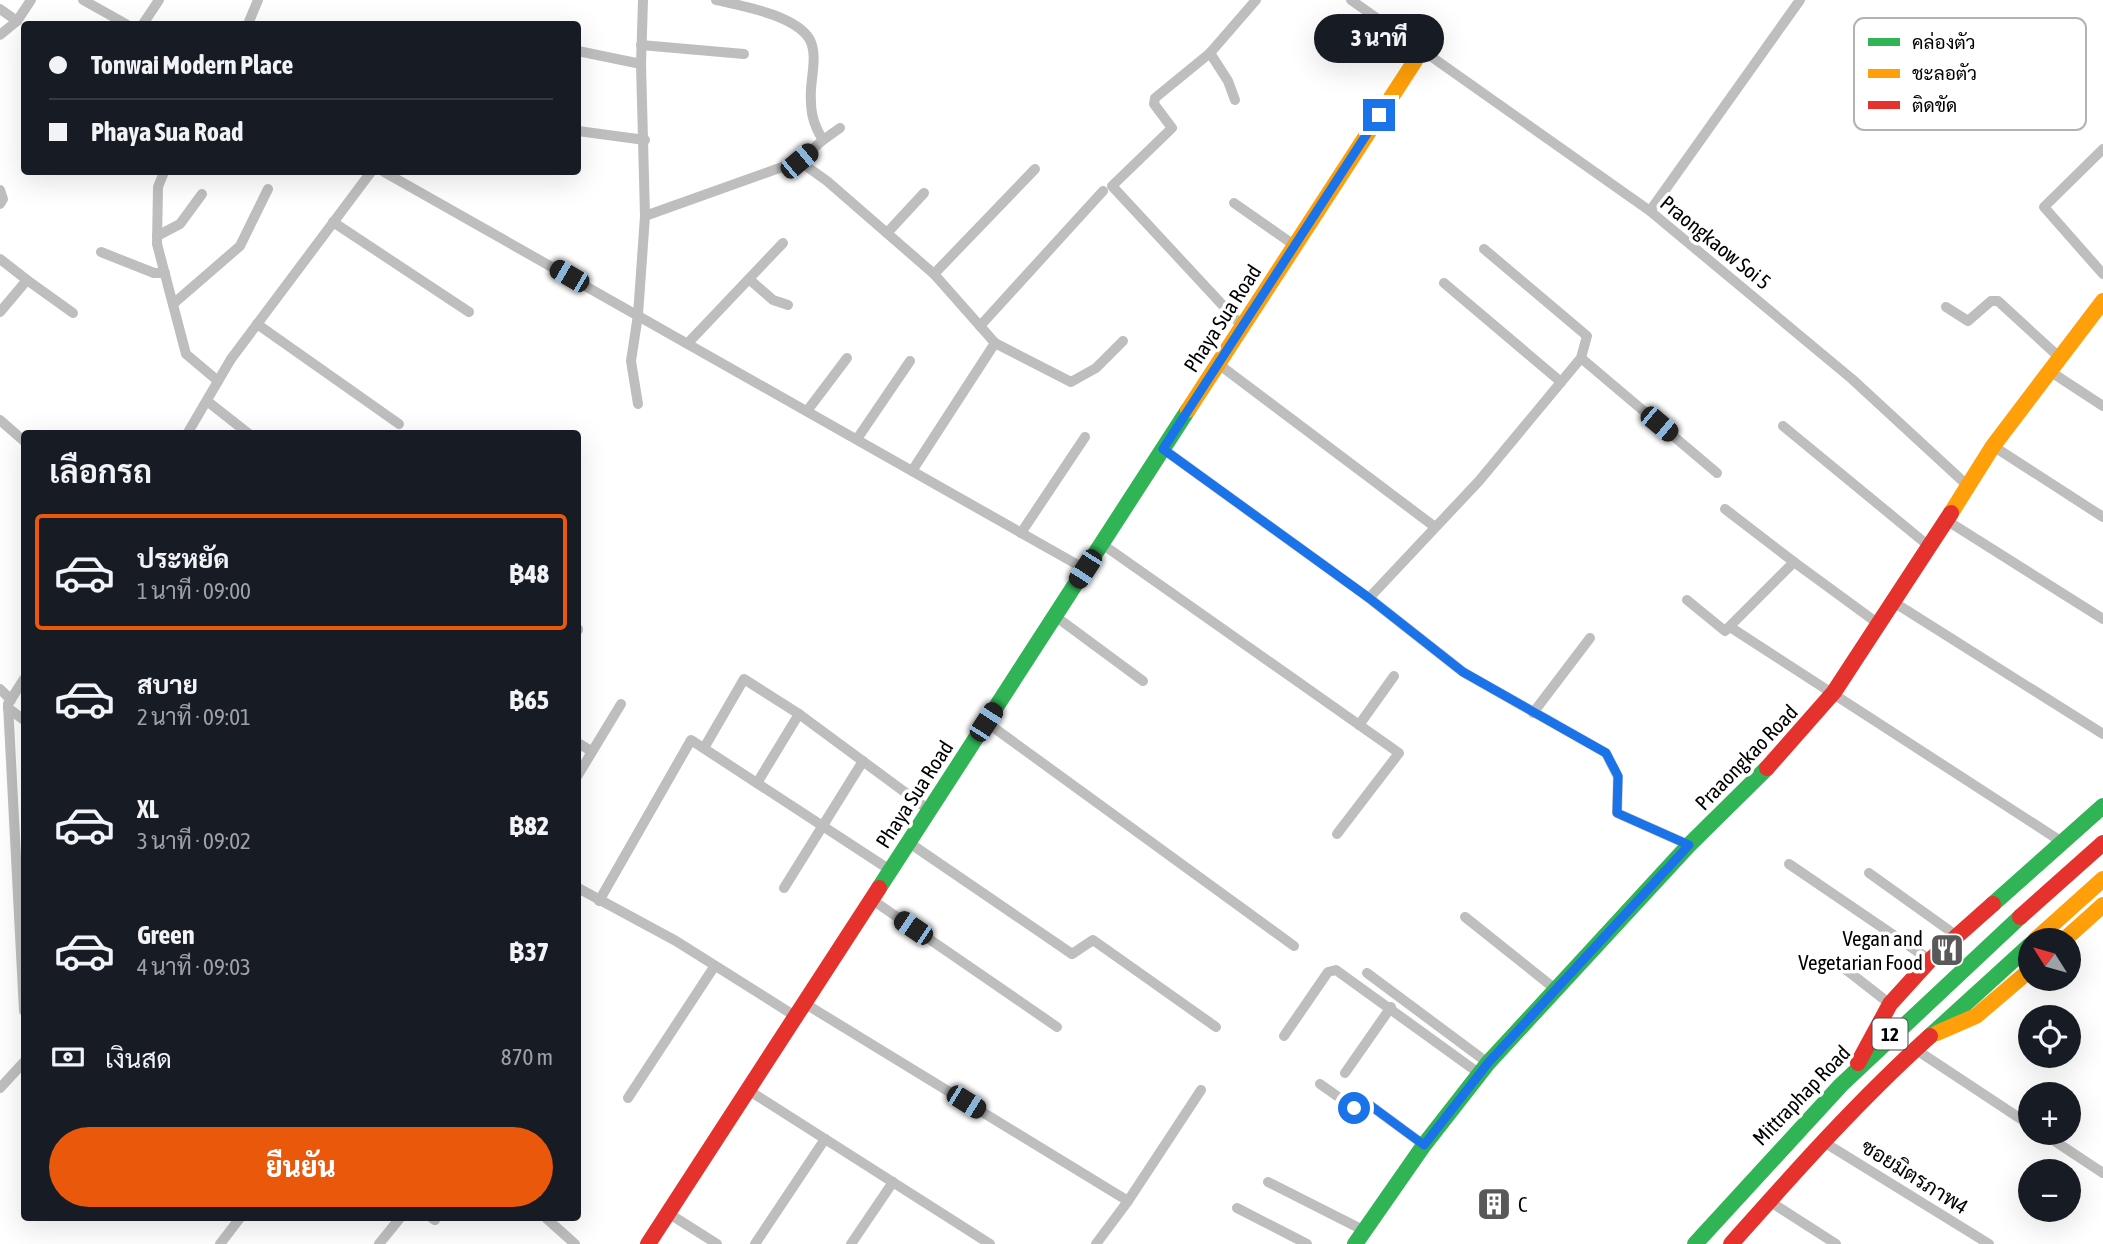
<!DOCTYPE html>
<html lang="th">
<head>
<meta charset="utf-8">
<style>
	:root { --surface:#171b24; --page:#242831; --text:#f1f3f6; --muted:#9ea1a6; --line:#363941; --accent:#ea580c }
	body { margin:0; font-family:"Asap Condensed",Sarabun,sans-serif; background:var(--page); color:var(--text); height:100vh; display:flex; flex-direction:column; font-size:26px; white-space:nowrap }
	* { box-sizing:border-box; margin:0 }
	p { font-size:23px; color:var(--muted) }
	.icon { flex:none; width:38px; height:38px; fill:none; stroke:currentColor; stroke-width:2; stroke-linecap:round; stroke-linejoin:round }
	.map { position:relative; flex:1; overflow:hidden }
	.side { position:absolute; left:21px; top:430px; width:560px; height:791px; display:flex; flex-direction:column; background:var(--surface); border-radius:7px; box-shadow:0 7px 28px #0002 }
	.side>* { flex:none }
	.banner { position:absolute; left:21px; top:21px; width:560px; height:154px; border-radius:7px; box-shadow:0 7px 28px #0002; display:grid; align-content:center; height:154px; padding:0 28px; background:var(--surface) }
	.needle { width:46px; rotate:307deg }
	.tools { position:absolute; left:2018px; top:928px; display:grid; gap:14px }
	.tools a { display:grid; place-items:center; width:63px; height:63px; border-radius:50%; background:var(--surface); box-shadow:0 7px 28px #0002; font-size:35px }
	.end { position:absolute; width:32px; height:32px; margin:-16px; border:9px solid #1a73e8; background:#fff; box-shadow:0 0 0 4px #fff }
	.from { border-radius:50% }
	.bubble { position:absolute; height:49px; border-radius:24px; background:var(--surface); box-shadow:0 7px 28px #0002; font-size:23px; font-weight:800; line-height:49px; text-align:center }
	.car { position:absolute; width:21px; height:42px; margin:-21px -10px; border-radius:9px; box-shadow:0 0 5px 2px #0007; background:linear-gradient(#222 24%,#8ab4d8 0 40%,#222 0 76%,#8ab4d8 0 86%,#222 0) }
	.banner b { display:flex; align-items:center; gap:24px; height:66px; font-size:26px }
	.banner b+b { border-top:2px solid var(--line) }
	.banner i { width:18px; height:18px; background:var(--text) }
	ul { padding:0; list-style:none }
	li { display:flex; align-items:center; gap:21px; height:116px; margin:0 14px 10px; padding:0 14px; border:4px solid transparent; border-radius:7px }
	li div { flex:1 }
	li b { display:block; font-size:26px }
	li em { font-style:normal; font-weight:800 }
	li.selected { border-color:var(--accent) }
	li>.icon { width:63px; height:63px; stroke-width:1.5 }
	h2 { padding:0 28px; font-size:32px; line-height:84px }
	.pay { display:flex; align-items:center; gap:18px; height:77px; padding:0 28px; font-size:26px }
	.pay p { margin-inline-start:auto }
	.cta { display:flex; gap:14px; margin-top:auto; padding:14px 28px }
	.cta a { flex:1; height:80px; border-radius:42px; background:var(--accent); color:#fff; font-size:28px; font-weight:800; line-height:80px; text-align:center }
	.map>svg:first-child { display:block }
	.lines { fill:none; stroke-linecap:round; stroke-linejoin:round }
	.street { stroke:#bebebe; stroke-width:10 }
	.fast { stroke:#30b455; stroke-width:16 }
	.slow { stroke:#ff9f0a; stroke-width:16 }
	.jam { stroke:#e5322d; stroke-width:16 }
	.route { stroke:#1a73e8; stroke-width:9 }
	.labels { text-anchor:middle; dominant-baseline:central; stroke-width:7; stroke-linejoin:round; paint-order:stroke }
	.shield { fill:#fff; stroke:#4c4c4c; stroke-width:2 }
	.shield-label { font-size:19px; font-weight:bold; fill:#000 }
	.street-label { font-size:21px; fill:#000; stroke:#fff }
	.poi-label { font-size:21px; fill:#000; stroke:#fff; text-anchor:end }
	.key { fill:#fff; stroke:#b2b2b2; stroke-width:2 }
	.key-label { font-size:19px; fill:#000 }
</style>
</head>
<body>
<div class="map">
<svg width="2103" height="1244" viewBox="0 0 2103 1244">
	<rect width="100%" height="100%" fill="#fff"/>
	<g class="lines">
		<!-- street -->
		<g class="street">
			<polyline points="83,0 126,24"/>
			<path d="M716,0C742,6 796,15 810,40C817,54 812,74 811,89C810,109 812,123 823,140L799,161"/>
			<polyline points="1351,0 1650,211 1852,379 1968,486"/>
			<polyline points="0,9 17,21"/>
			<polyline points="143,24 159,0"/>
			<polyline points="248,24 258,0"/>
			<polyline points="0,35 17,21 31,0"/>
			<polyline points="641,45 744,54"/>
			<polyline points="578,51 641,64"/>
			<polyline points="1210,53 1228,81 1235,100"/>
			<polyline points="578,131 645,140"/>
			<polyline points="823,140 840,128"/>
			<polyline points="2103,149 2044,207 2103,274"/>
			<polyline points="164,172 158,187 157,244 186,354 218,381"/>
			<polyline points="384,172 1085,569"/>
			<polyline points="0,190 3,199 0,204"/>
			<polyline points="1234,203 1294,245"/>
			<polyline points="1650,211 1800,0"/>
			<polyline points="645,216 799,161 827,181 934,274 995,343 1071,382 1096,368 1123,341"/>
			<polyline points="333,222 469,312"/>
			<polyline points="887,233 924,193"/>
			<polyline points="157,236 180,224 202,194"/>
			<polyline points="101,252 154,273 165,273"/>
			<polyline points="0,259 27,280 0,312"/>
			<polyline points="934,274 1035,169"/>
			<polyline points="27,280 73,313"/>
			<polyline points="750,280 773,300 788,305"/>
			<polyline points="1444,283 1561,382"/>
			<polyline points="173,304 240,246 268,189"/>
			<polyline points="1946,307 1968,321 1991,301 1998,301 2059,357"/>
			<polyline points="257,324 399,424"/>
			<polyline points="980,326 1103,191"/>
			<polyline points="1242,326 1112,186 1172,128 1154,104 1155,98 1210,53 1256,0"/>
			<polyline points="688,343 783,243"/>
			<polyline points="1581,358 1717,473"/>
			<polyline points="1217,363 1435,527"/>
			<polyline points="2048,370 2103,406"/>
			<polyline points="207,401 249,434"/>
			<polyline points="638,404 631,361 638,315 645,216 641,64 643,0"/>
			<polyline points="807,411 847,358"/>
			<polyline points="0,420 24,441"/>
			<polyline points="1783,426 1930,547"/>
			<polyline points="187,434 231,359 371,172"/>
			<polyline points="857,439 910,361"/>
			<polyline points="1993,446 2103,517"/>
			<polyline points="1163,449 1369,598 1463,672 1606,753 1618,777 1617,813 1689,845"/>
			<polyline points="912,471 995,343"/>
			<polyline points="1725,509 1794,562"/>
			<polyline points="1946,520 2103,619"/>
			<polyline points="1021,533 1085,437"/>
			<polyline points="1102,544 1399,753 1337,834"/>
			<polyline points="1369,598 1479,481 1581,358 1587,336 1484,249"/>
			<polyline points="1687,600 1725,631 1794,562 1880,625"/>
			<polyline points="1895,603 2103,734"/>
			<polyline points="1055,616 1143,681"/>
			<polyline points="1730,627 2062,842"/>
			<polyline points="578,629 578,630"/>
			<polyline points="24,679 8,704 24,1011"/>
			<polyline points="0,689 11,700"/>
			<polyline points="8,708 24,720"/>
			<polyline points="1533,713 1590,638"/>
			<polyline points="986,722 1294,946"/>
			<polyline points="1359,725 1394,676"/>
			<polyline points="578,743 591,751"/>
			<polyline points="704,748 744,679 799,714 929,810"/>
			<polyline points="578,775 621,704"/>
			<polyline points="757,783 799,714"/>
			<polyline points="908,842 1072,954 1093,940 1216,1027"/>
			<polyline points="1789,864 1930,960"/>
			<polyline points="1869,873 1957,936"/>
			<polyline points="578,888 676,941 795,1016"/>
			<polyline points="784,888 863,761"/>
			<polyline points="871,899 1057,1027"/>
			<polyline points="599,901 691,740 890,870"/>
			<polyline points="1465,917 1554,988"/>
			<polyline points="1844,968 1890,1004"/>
			<polyline points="1367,973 1488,1063"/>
			<polyline points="804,1003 1128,1201 1096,1244"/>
			<polyline points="1284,1036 1328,972 1336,970 1480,1074"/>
			<polyline points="1915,1049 2030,1125"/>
			<polyline points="1345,1073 1391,1007"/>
			<polyline points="1320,1084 1354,1108 1367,1103 1424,1145"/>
			<polyline points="0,1088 24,1062"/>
			<polyline points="748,1090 990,1244"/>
			<polyline points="628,1098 714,967"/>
			<polyline points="2041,1132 2103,1173"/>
			<polyline points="1822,1141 1989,1244"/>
			<polyline points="1268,1182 1363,1230"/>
			<polyline points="1128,1201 1201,1090"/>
			<polyline points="1769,1201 1836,1244"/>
			<polyline points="1237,1208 1307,1244"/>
			<polyline points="668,1213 717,1244"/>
			<polyline points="432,1218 435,1220"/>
			<polyline points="546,1218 575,1244"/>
			<polyline points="220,1244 240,1218"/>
			<polyline points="379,1244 400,1218"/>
			<polyline points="755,1244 825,1139"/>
			<polyline points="851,1244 893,1182"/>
		</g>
		<!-- fast -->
		<g class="fast">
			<polyline points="879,888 1188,410"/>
			<polyline points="1993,904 2103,806"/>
			<polyline points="1930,1036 2030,945"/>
			<polyline points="1355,1244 1424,1145 1488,1063 1689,845 1767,768"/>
			<polyline points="1695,1244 1841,1085 2020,917"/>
		</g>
		<!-- slow -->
		<g class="slow">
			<polyline points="1188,410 1422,50"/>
			<polyline points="1951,513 1993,446 2103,301"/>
			<polyline points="2035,940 2103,879"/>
			<polyline points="2064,940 2103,905"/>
			<polyline points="1937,1033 1976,1016 2030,970"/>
		</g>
		<!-- jam -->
		<g class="jam">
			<polyline points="1767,768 1834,692 1951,513"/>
			<polyline points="2020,917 2103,843"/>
			<polyline points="1858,1063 1890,1004 1930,960 1993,904"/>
			<polyline points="648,1244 879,888"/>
			<path d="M1731,1244C1795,1172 1858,1101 1930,1036"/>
		</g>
	</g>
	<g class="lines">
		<!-- route -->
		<polyline class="route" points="1354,1108 1367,1103 1424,1145 1488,1063 1689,845 1617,813 1618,776 1606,753 1463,672 1369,598 1163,449 1379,115"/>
	</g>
	<!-- icons -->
	<defs>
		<g id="restaurant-square" transform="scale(1.75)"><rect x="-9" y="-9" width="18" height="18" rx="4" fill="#595959" stroke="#fff"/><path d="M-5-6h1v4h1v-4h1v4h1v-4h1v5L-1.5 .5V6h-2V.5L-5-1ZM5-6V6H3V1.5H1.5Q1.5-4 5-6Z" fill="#fff"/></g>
		<g id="building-square" transform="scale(1.75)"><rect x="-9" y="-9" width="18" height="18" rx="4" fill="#595959" stroke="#fff"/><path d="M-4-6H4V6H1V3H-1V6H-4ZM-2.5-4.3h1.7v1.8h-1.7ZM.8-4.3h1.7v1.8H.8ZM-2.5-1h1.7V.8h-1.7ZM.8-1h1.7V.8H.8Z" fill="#fff"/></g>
	</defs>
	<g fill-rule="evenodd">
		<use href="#restaurant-square" x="1947" y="950"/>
		<use href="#building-square" x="1494" y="1204"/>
	</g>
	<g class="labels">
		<!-- shield labels -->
		<rect class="shield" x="1872.5" y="1018.5" width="35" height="31" rx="5"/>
		<g class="shield-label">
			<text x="1890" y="1034">12</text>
		</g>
		<!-- street labels -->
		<g class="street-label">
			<text transform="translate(1716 242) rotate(39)">Praongkaow Soi 5</text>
			<text transform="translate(1222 318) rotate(-57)">Phaya Sua Road</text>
			<text transform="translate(1746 757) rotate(-46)">Praaongkao Road</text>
			<text transform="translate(914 794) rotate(-57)">Phaya Sua Road</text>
			<text transform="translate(1801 1095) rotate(-46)">Mittraphap Road</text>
			<text transform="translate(1915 1176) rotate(32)">ซอยมิตรภาพ4</text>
		</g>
		<!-- poi labels -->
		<g class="poi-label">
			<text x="1923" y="938">Vegan and<tspan x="1923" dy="24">Vegetarian Food</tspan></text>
			<text x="1518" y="1204" text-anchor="start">C</text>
		</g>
	</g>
	<!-- legend -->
	<rect x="1854" y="18" width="232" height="112" rx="10" class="key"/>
	<rect x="1868" y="38" width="32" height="8" fill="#30b455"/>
	<rect x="1868" y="69" width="32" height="9" fill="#ff9f0a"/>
	<rect x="1868" y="101" width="32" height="8" fill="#e5322d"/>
	<g class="key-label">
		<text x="1912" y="49">คล่องตัว</text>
		<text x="1912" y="80">ชะลอตัว</text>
		<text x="1912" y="112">ติดขัด</text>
	</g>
</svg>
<div class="tools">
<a><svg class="needle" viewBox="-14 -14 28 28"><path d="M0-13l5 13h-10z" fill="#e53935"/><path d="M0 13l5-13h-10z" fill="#9ea1a6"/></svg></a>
<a><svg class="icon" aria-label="locate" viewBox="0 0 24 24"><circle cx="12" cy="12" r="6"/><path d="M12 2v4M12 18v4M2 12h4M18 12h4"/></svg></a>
<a>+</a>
<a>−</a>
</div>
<i class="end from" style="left:1354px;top:1108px"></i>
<i class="end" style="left:1379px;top:115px"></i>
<div class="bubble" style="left:1314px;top:14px;width:130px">3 นาที</div>
<i class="car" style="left:799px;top:161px;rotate:50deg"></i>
<i class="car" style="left:569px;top:276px;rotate:300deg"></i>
<i class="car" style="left:1659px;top:424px;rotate:130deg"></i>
<i class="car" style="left:1085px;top:569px;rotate:213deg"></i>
<i class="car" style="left:986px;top:722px;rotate:33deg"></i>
<i class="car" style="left:913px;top:928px;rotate:304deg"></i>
<i class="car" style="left:966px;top:1102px;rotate:122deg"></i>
<div class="banner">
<b><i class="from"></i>Tonwai Modern Place</b>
<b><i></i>Phaya Sua Road</b>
</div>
<section class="side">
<h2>เลือกรถ</h2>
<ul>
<li class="selected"><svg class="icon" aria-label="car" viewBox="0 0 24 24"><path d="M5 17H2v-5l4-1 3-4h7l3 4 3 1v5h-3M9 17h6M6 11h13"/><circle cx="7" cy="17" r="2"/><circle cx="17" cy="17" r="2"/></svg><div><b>ประหยัด</b><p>1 นาที · 09:00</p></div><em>฿48</em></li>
<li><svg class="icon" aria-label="car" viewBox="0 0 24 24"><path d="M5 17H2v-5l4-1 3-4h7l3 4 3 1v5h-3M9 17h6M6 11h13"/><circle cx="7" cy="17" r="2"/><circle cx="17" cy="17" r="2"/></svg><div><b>สบาย</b><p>2 นาที · 09:01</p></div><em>฿65</em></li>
<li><svg class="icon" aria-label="car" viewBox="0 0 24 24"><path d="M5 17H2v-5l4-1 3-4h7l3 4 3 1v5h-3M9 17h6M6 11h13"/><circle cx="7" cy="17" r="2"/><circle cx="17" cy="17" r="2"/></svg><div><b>XL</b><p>3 นาที · 09:02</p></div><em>฿82</em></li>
<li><svg class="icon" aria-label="car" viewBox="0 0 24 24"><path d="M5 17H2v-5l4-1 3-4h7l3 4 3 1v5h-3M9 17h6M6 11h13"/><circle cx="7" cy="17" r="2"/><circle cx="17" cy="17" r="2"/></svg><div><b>Green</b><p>4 นาที · 09:03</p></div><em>฿37</em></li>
</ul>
<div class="pay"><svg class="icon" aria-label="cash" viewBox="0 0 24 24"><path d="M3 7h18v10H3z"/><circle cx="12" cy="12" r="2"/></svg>เงินสด<p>870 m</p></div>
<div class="cta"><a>ยืนยัน</a></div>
</section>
</div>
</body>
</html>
